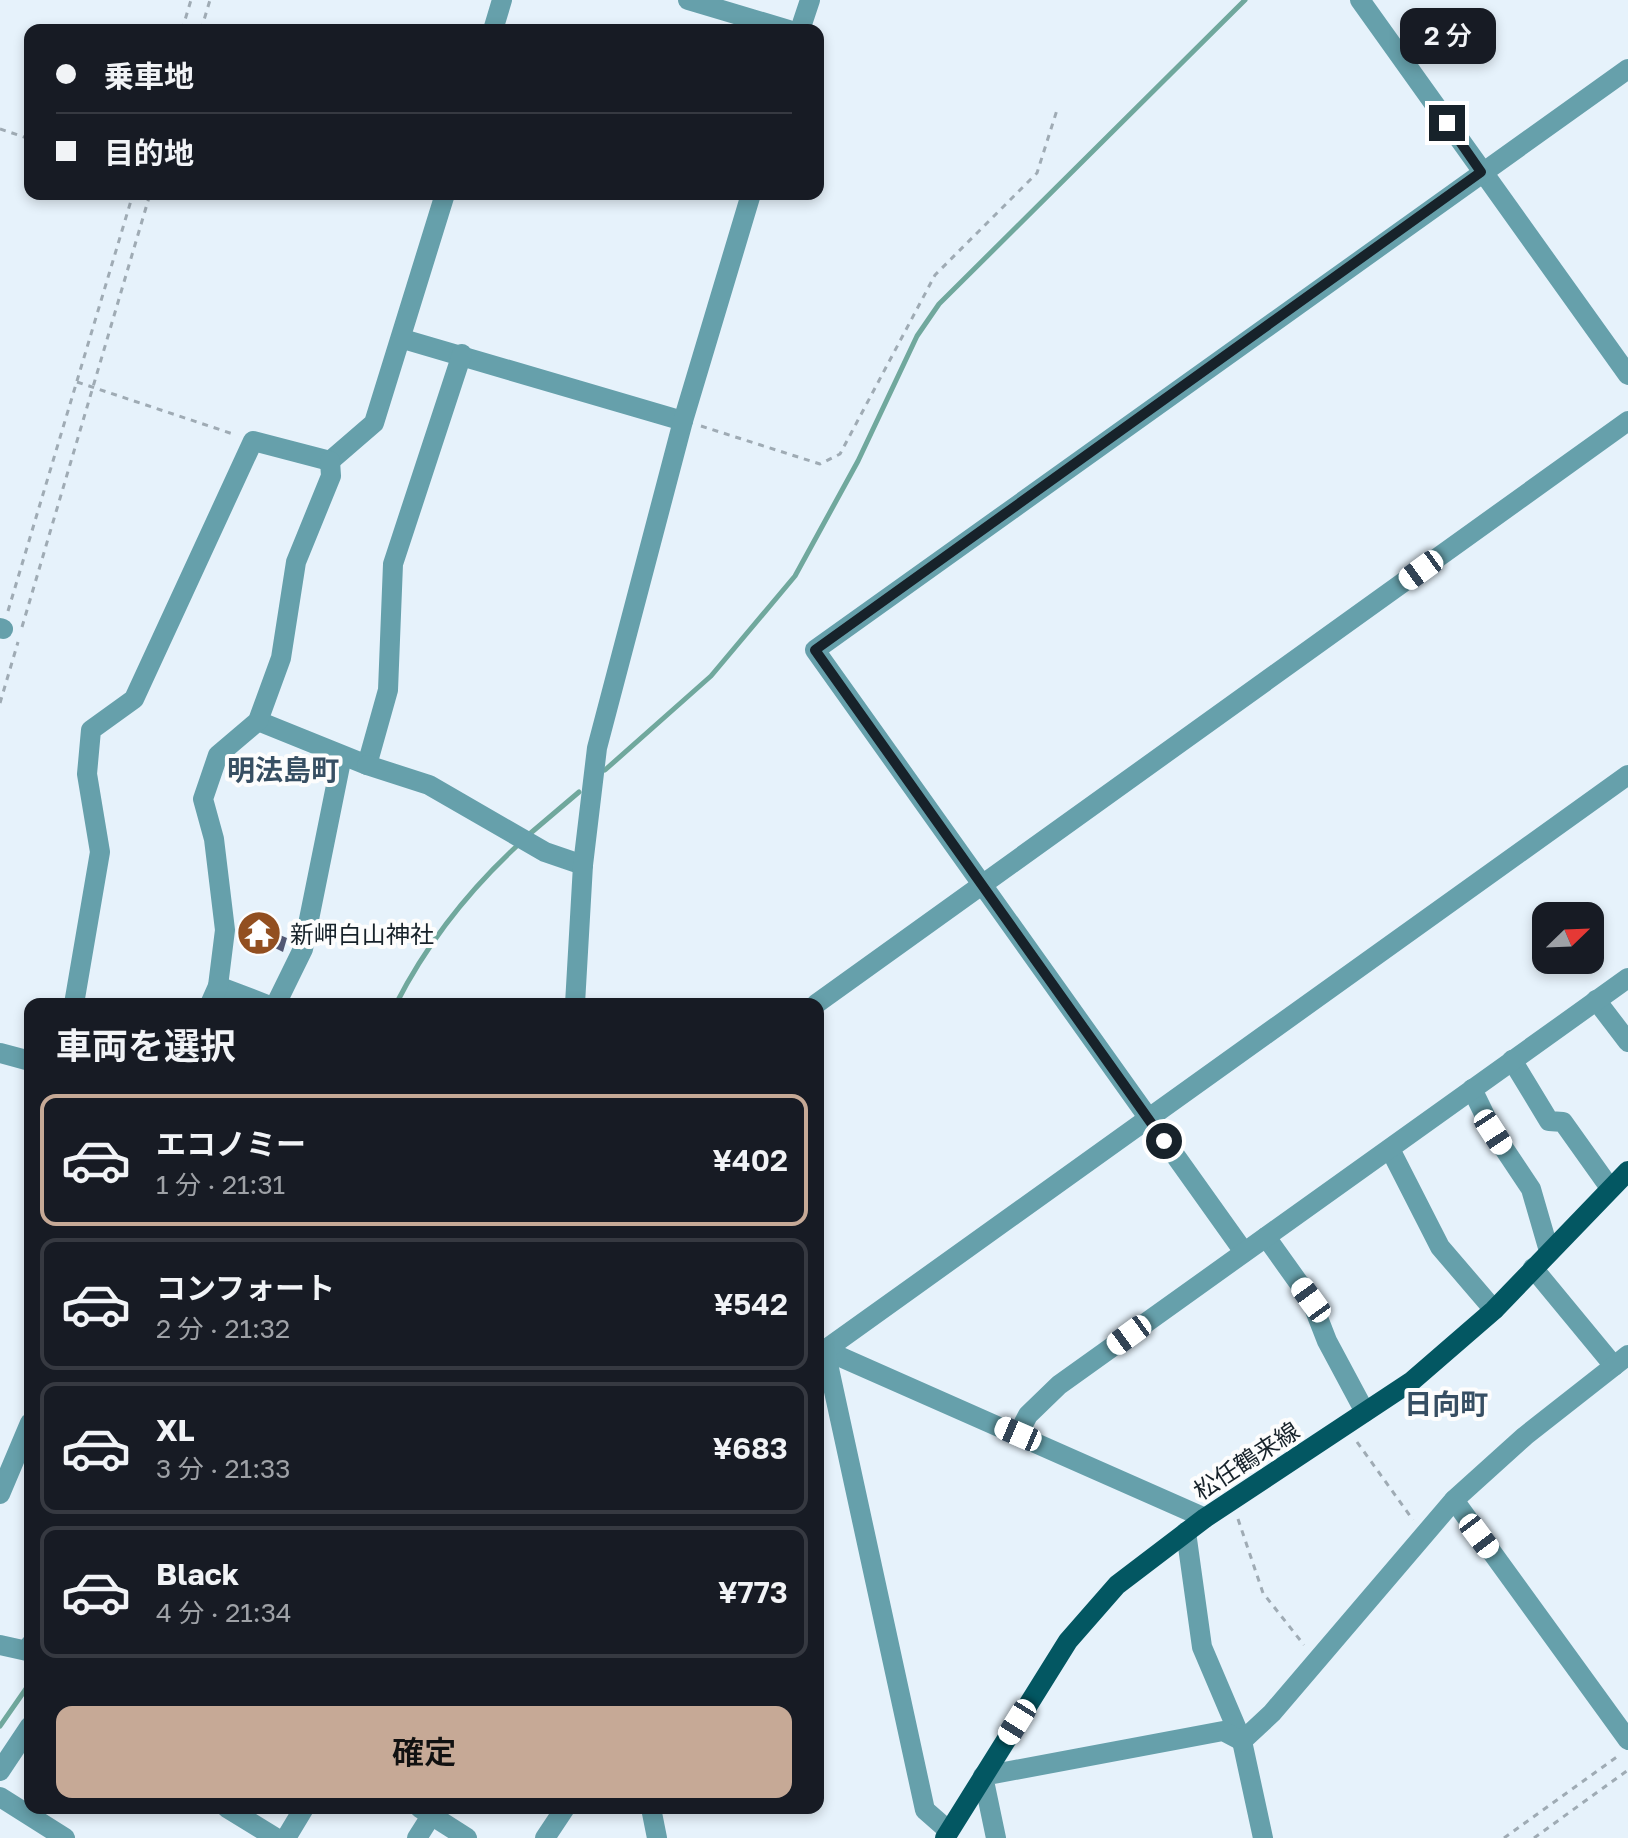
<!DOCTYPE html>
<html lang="ja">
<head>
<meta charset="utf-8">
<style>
	:root { --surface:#171b24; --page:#20242c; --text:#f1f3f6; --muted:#9ea1a6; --line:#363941; --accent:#c6a996 }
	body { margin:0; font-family:"Golos Text","Noto Sans JP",sans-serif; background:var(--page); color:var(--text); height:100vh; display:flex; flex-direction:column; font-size:30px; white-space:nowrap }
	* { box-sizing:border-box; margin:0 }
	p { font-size:26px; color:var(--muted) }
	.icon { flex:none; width:44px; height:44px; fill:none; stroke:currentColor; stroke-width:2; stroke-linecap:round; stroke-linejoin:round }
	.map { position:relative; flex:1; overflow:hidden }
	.sheet { position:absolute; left:24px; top:998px; width:800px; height:816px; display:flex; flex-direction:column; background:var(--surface); border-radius:16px; box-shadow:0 4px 12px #0003 }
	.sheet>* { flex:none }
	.guide { position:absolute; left:24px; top:24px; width:800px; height:176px; border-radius:16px; box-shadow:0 4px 12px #0003; display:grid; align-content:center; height:176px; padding:0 32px; background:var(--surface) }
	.needle { width:52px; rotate:67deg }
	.buttons { position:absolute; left:1532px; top:902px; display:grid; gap:16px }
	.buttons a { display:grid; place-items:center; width:72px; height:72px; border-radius:16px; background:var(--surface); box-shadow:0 4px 12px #0003; font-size:40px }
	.end { position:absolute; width:36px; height:36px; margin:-18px; border:10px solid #17222a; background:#fff; box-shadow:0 0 0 4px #fff }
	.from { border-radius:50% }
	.bubble { position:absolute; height:56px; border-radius:16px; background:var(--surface); box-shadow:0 4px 12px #0003; font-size:26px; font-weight:600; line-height:56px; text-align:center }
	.car { position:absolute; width:24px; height:48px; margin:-24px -12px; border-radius:10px; box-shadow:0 0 6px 2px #0007; background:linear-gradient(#fff 24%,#345 0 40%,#fff 0 76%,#345 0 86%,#fff 0) }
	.guide b { display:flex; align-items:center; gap:28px; height:76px; font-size:30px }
	.guide b+b { border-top:2px solid var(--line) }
	.guide i { width:20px; height:20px; background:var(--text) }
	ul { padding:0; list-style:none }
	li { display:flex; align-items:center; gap:24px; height:132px; margin:0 16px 12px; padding:0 16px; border:4px solid var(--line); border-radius:16px }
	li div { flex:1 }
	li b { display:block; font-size:30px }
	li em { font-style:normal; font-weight:600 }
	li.selected { border-color:var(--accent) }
	li>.icon { width:72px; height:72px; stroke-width:1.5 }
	h2 { padding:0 32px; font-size:36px; line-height:96px }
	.action { display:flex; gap:16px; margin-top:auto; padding:16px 32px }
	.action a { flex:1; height:92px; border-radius:16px; background:var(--accent); color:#111; font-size:32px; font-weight:600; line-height:92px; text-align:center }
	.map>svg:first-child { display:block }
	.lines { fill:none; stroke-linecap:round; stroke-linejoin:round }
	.stream { stroke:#70a89d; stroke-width:5 }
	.building { fill:#525772 }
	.path { stroke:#9fabb4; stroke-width:3; stroke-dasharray:6 6; stroke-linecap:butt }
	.minor { stroke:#66a0ab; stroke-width:20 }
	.major { stroke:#035762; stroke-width:20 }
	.route { stroke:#17222a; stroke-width:10 }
	.labels { text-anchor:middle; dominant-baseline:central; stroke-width:8; stroke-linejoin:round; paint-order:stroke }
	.poi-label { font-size:24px; fill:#17222a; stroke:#fdfdfd; text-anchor:start }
	.street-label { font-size:24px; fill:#17222a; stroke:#fdfdfd }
	.quarter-label { font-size:28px; font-weight:bold; fill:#374f63; stroke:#fdfdfd }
</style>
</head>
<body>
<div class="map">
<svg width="1628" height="1838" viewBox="0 0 1628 1838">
	<rect width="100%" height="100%" fill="#e6f2fb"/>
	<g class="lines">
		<!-- stream -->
		<g class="stream">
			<polyline points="605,770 711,676 795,576 858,461 917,336 939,304 1245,0"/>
			<polyline points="526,837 579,792"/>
			<path d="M396,1004C427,943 469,890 519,844"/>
			<polyline points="0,1726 30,1683"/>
		</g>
	</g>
	<!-- building -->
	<polygon class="building" points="257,917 276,925 273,932 287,938 283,952 269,945 266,951 247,943 249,937 242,934 249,921 255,923"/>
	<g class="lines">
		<!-- path -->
		<g class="path">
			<polyline points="182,30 191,0"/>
			<polyline points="201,30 210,0"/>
			<polyline points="0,129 30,139"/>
			<polyline points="77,382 236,435"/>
			<polyline points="701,426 820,464 840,454 935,275 1037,173 1057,110"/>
			<polyline points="8,611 133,194"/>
			<polyline points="22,627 150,194"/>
			<polyline points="0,703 18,642"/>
			<polyline points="1357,1442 1413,1520"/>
			<polyline points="1238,1519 1263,1593 1304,1645"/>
			<polyline points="1504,1838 1618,1756"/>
			<polyline points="1534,1838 1628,1770"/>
		</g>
		<!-- minor -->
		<g class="minor">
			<polyline points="688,0 789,30"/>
			<polyline points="1360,0 1628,375"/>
			<polyline points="493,30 502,0"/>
			<polyline points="800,30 810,0"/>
			<polyline points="403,339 683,421"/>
			<polyline points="330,461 374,423 445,194"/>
			<polyline points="0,628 3,629"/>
			<polyline points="258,721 367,765 388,690 393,564 462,354"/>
			<polyline points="367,765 429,785 545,852 583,865"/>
			<polyline points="218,986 265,1004"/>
			<polyline points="1596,1000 1628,1042"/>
			<polyline points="74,1004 100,852 87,774 91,730 134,699 253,441 330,461"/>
			<polyline points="210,1004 218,986 225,930 214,839 203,799 218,755 258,721 281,658 296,562 331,476 330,461"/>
			<polyline points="276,1004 303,949 342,756"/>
			<polyline points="575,1004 583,865 597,748 683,421 751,194"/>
			<polyline points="816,1004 1628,421"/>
			<polyline points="0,1053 30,1061"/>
			<polyline points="1512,1060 1549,1121 1563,1122 1610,1188"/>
			<polyline points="1472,1089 1493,1132 1531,1189 1549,1251"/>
			<polyline points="1390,1149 1440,1247 1494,1310"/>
			<polyline points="1266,1237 1311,1300 1327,1341 1365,1412"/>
			<polyline points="1244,1252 815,650 1628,69"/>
			<polyline points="1533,1268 1614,1366"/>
			<polyline points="818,1347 1205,1518"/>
			<polyline points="825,1350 1628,775"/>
			<polyline points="825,1350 925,1810 949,1831"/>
			<polyline points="1018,1434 1028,1415 1059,1385 1628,978"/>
			<polyline points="0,1494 30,1423"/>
			<polyline points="1454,1500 1628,1740"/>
			<polyline points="1186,1532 1202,1647 1242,1741 1263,1838"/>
			<polyline points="0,1645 27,1651 30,1645"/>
			<polyline points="0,1771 30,1726"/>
			<polyline points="0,1797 65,1838"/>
			<polyline points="227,1808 276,1838"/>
			<polyline points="420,1808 467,1838"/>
			<polyline points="651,1808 657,1838"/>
			<polyline points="286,1838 304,1808"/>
			<polyline points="417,1838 436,1808"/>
			<polyline points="545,1838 565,1808"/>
			<polyline points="996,1838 983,1776 1223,1731 1242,1741 1272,1713 1454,1500 1525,1436 1628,1355"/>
		</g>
		<!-- major -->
		<polyline class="major" points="945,1838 1068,1641 1117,1585 1205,1518 1412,1381 1494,1310 1628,1171"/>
	</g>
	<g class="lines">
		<!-- route -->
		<polyline class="route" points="1164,1141 815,650 1481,172 1447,123"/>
	</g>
	<!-- icons -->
	<defs>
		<g id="temple-disc" transform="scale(2.3)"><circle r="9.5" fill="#924f20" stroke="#fdfdfd"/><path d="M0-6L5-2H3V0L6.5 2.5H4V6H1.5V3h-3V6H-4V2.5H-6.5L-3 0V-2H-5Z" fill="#fff"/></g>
	</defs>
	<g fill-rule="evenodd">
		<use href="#temple-disc" x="259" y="933"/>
	</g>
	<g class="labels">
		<!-- poi labels -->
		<g class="poi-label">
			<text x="290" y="933">新岬白山神社</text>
		</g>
		<!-- street labels -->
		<g class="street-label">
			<text transform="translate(1246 1460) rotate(-33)">松任鶴来線</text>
		</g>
		<!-- quarter labels -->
		<g class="quarter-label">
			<text x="283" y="769">明法島町</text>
			<text x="1446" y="1403">日向町</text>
		</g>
	</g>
</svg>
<div class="buttons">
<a><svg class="needle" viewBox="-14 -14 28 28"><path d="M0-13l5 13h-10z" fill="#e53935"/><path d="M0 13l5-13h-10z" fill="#9ea1a6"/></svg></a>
</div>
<i class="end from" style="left:1164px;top:1141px"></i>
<i class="end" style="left:1447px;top:123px"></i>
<div class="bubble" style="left:1400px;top:8px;width:96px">2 分</div>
<i class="car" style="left:1421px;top:570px;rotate:234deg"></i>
<i class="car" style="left:1493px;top:1132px;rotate:147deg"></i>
<i class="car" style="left:1311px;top:1300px;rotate:324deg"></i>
<i class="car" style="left:1129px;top:1335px;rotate:234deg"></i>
<i class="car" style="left:1018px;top:1434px;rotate:293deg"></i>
<i class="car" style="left:1479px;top:1536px;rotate:143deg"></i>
<i class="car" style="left:1017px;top:1722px;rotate:212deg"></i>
<div class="guide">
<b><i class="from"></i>乗車地</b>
<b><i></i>目的地</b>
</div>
<section class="sheet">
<h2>車両を選択</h2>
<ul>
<li class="selected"><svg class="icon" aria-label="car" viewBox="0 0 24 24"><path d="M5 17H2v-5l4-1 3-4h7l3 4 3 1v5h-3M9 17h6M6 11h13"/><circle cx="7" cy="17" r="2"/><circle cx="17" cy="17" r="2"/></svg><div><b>エコノミー</b><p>1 分 · 21:31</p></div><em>¥402</em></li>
<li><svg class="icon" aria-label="car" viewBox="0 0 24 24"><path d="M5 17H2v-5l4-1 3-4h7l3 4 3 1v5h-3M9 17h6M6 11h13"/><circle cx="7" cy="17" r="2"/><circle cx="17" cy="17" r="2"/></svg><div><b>コンフォート</b><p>2 分 · 21:32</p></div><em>¥542</em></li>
<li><svg class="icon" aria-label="car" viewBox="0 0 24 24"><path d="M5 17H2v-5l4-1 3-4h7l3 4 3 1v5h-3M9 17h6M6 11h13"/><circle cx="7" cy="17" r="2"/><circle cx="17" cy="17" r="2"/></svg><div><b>XL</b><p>3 分 · 21:33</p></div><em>¥683</em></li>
<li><svg class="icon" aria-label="car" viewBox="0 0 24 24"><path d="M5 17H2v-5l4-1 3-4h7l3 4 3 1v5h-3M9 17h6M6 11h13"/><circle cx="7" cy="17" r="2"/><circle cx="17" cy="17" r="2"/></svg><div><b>Black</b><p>4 分 · 21:34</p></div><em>¥773</em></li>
</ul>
<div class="action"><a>確定</a></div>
</section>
</div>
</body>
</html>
